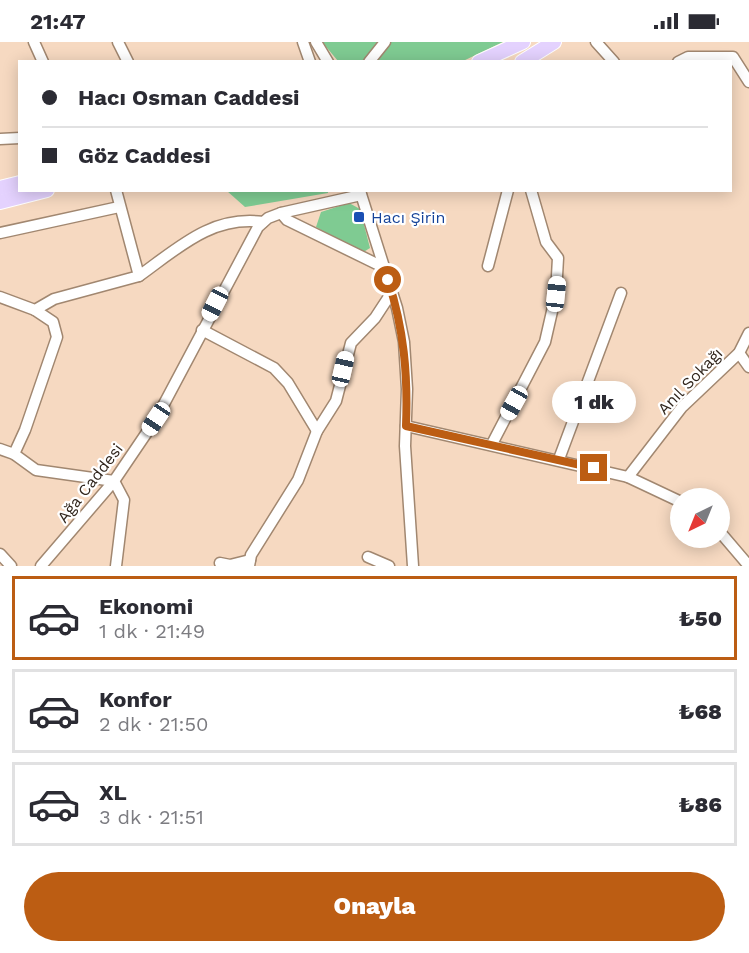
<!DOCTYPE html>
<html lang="tr">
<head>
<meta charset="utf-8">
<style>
	:root { --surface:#fff; --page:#f2f2f3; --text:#2b2b33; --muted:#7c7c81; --line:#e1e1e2; --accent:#bc5d13 }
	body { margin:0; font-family:"Work Sans",sans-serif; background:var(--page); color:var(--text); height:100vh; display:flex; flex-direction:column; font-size:22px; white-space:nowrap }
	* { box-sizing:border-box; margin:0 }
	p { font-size:20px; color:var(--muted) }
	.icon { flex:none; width:33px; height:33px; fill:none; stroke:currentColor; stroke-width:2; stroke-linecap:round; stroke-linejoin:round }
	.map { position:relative; height:524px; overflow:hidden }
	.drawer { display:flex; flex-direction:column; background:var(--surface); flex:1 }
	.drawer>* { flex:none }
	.top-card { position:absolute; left:18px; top:18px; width:714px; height:132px; border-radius:0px; box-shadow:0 3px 15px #0003; display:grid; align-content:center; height:132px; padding:0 24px; background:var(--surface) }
	.needle { width:39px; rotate:223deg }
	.buttons { position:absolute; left:670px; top:446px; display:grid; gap:12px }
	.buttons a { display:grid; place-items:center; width:60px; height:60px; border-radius:50%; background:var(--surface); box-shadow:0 3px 15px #0003; font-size:30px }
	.end { position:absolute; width:27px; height:27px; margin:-14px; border:8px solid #bc5d13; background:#fff; box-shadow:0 0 0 3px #fff }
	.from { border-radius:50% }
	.bubble { position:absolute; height:42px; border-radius:21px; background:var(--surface); box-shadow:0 3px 15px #0003; font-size:20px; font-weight:800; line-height:42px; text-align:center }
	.car { position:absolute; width:18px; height:36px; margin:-18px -9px; border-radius:8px; box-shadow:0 0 4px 2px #0007; background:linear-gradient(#fff 24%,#345 0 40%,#fff 0 76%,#345 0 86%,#fff 0) }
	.top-card b { display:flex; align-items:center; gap:21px; height:57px; font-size:22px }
	.top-card b+b { border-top:2px solid var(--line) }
	.top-card i { width:15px; height:15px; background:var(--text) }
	ul { padding:10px 0 0; list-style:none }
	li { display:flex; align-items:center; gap:18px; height:84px; margin:0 12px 9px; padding:0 12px; border:3px solid var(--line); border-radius:0px }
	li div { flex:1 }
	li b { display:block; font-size:22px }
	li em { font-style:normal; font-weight:800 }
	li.selected { border-color:var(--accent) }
	li>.icon { width:54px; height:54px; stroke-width:1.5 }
	.button { display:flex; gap:12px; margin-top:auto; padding:12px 24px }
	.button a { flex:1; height:69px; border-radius:36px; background:var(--accent); color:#fff; font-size:24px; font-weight:800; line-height:69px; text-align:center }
	.status { display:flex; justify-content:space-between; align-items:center; height:42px; padding:0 30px; background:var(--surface); direction:ltr }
	.status svg { height:16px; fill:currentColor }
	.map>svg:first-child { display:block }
	.green { fill:#7fcb92 }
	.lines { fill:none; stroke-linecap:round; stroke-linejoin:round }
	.minor-casing { stroke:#a18770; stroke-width:13 }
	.major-casing { stroke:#fff; stroke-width:16 }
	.minor { stroke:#fff; stroke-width:10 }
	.major { stroke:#e4d2fe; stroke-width:14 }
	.route { stroke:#bc5d13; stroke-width:8 }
	.transit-dot { fill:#1a4fb4; stroke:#fff; stroke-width:2 }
	.labels { text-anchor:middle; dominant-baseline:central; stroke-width:4.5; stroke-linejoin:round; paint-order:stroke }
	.transit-label { font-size:16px; fill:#164399; stroke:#fff; text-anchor:start }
	.street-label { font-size:16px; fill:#31261d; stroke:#fff }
</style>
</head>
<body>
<div class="status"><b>21:47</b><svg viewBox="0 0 49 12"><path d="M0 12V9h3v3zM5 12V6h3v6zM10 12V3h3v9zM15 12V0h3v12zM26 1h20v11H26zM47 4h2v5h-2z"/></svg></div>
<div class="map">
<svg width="749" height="524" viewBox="0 0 749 524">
	<rect width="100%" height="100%" fill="#f6d9c1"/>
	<!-- green -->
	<g class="green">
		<polygon points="322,0 503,0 461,20 338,19"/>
		<polygon points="227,149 227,148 328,149 328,151 245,165"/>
		<polygon points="349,161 360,167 370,206 362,211 316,185 321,170"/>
	</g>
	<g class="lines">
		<!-- minor casing -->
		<g class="minor-casing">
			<g id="minor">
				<polyline points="34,0 43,20"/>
				<polyline points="118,0 128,20"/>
				<polyline points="303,0 310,20"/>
				<polyline points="316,0 328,20"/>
				<polyline points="596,0 614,20"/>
				<polyline points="369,20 385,0"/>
				<polyline points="678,20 688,15 733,15 749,40"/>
				<polyline points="0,97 20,96"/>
				<polyline points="360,149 397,266 404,300 407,347 405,404 413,524"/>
				<polyline points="281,171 287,178 385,226"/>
				<polyline points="0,191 119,165"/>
				<polyline points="488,224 508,148"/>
				<path d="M139,234C178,206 212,173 263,180"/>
				<polyline points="0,255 35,268 54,257 139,234 116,148"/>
				<polyline points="202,288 274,326 288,341 317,389"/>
				<polyline points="739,311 749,325"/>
				<polyline points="406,384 628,435 681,460"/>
				<polyline points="492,402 545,300 556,252 558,216 546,200 531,148"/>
				<polyline points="0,407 14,412 36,428 114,439 124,458 116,524"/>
				<polyline points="14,412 25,388 57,295 53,280 35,268"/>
				<polyline points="559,417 621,251"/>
				<polyline points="628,435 682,365 739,311 749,291"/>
				<polyline points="720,490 749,524"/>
				<polyline points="0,512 11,524"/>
				<polyline points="368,515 389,524"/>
				<polyline points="220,521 230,523 250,518"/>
				<polyline points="41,524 114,439 156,377 258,185 268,176 281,171 361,153"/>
				<polyline points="249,524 251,513 298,438 317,389 336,359 351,301 375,276 392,250"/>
			</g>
		</g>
		<!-- major casing -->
		<g class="major-casing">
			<g id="major">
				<polyline points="479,20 523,0"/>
				<polyline points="522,20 554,0"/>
				<polyline points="0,146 20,141"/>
				<polyline points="0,160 47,148"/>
			</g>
		</g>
		<!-- minor -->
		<use href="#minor" class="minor"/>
		<!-- major -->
		<use href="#major" class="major"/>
	</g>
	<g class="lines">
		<!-- route -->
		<path class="route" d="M388,238C404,287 408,333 406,384L594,426"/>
	</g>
	<!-- markers -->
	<rect class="transit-dot" x="353" y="169" width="12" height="12" rx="3"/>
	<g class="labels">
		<!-- transit labels -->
		<g class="transit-label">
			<text x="371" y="175">Hacı Şirin</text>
		</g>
		<!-- street labels -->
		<g class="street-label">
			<text transform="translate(690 339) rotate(-46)">Anıl Sokağı</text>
			<text transform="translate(90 441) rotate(-52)">Ağa Caddesi</text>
		</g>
	</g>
</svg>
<div class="buttons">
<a><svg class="needle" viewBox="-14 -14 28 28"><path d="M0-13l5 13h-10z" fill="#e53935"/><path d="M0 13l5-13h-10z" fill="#7c7c81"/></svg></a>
</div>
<i class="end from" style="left:388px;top:238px"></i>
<i class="end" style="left:594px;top:426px"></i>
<div class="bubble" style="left:552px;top:339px;width:84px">1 dk</div>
<i class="car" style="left:556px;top:252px;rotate:6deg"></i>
<i class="car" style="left:215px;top:262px;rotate:207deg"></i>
<i class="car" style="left:343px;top:327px;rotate:13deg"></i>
<i class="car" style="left:514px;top:361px;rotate:209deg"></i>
<i class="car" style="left:156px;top:377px;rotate:214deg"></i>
<div class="top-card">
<b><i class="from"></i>Hacı Osman Caddesi</b>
<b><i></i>Göz Caddesi</b>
</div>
</div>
<section class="drawer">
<ul>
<li class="selected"><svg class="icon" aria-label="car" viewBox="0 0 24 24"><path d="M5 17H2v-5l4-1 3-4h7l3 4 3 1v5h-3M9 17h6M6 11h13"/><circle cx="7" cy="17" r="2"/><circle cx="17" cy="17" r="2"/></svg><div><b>Ekonomi</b><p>1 dk · 21:49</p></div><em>₺50</em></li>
<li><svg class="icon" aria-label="car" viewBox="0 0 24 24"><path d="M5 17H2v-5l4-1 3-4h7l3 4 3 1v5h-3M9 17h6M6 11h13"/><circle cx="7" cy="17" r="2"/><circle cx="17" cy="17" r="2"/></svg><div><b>Konfor</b><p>2 dk · 21:50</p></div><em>₺68</em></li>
<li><svg class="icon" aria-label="car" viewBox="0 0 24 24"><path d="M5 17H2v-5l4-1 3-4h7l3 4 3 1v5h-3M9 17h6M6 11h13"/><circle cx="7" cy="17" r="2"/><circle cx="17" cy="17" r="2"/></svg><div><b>XL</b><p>3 dk · 21:51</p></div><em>₺86</em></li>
</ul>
<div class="button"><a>Onayla</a></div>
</section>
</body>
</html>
